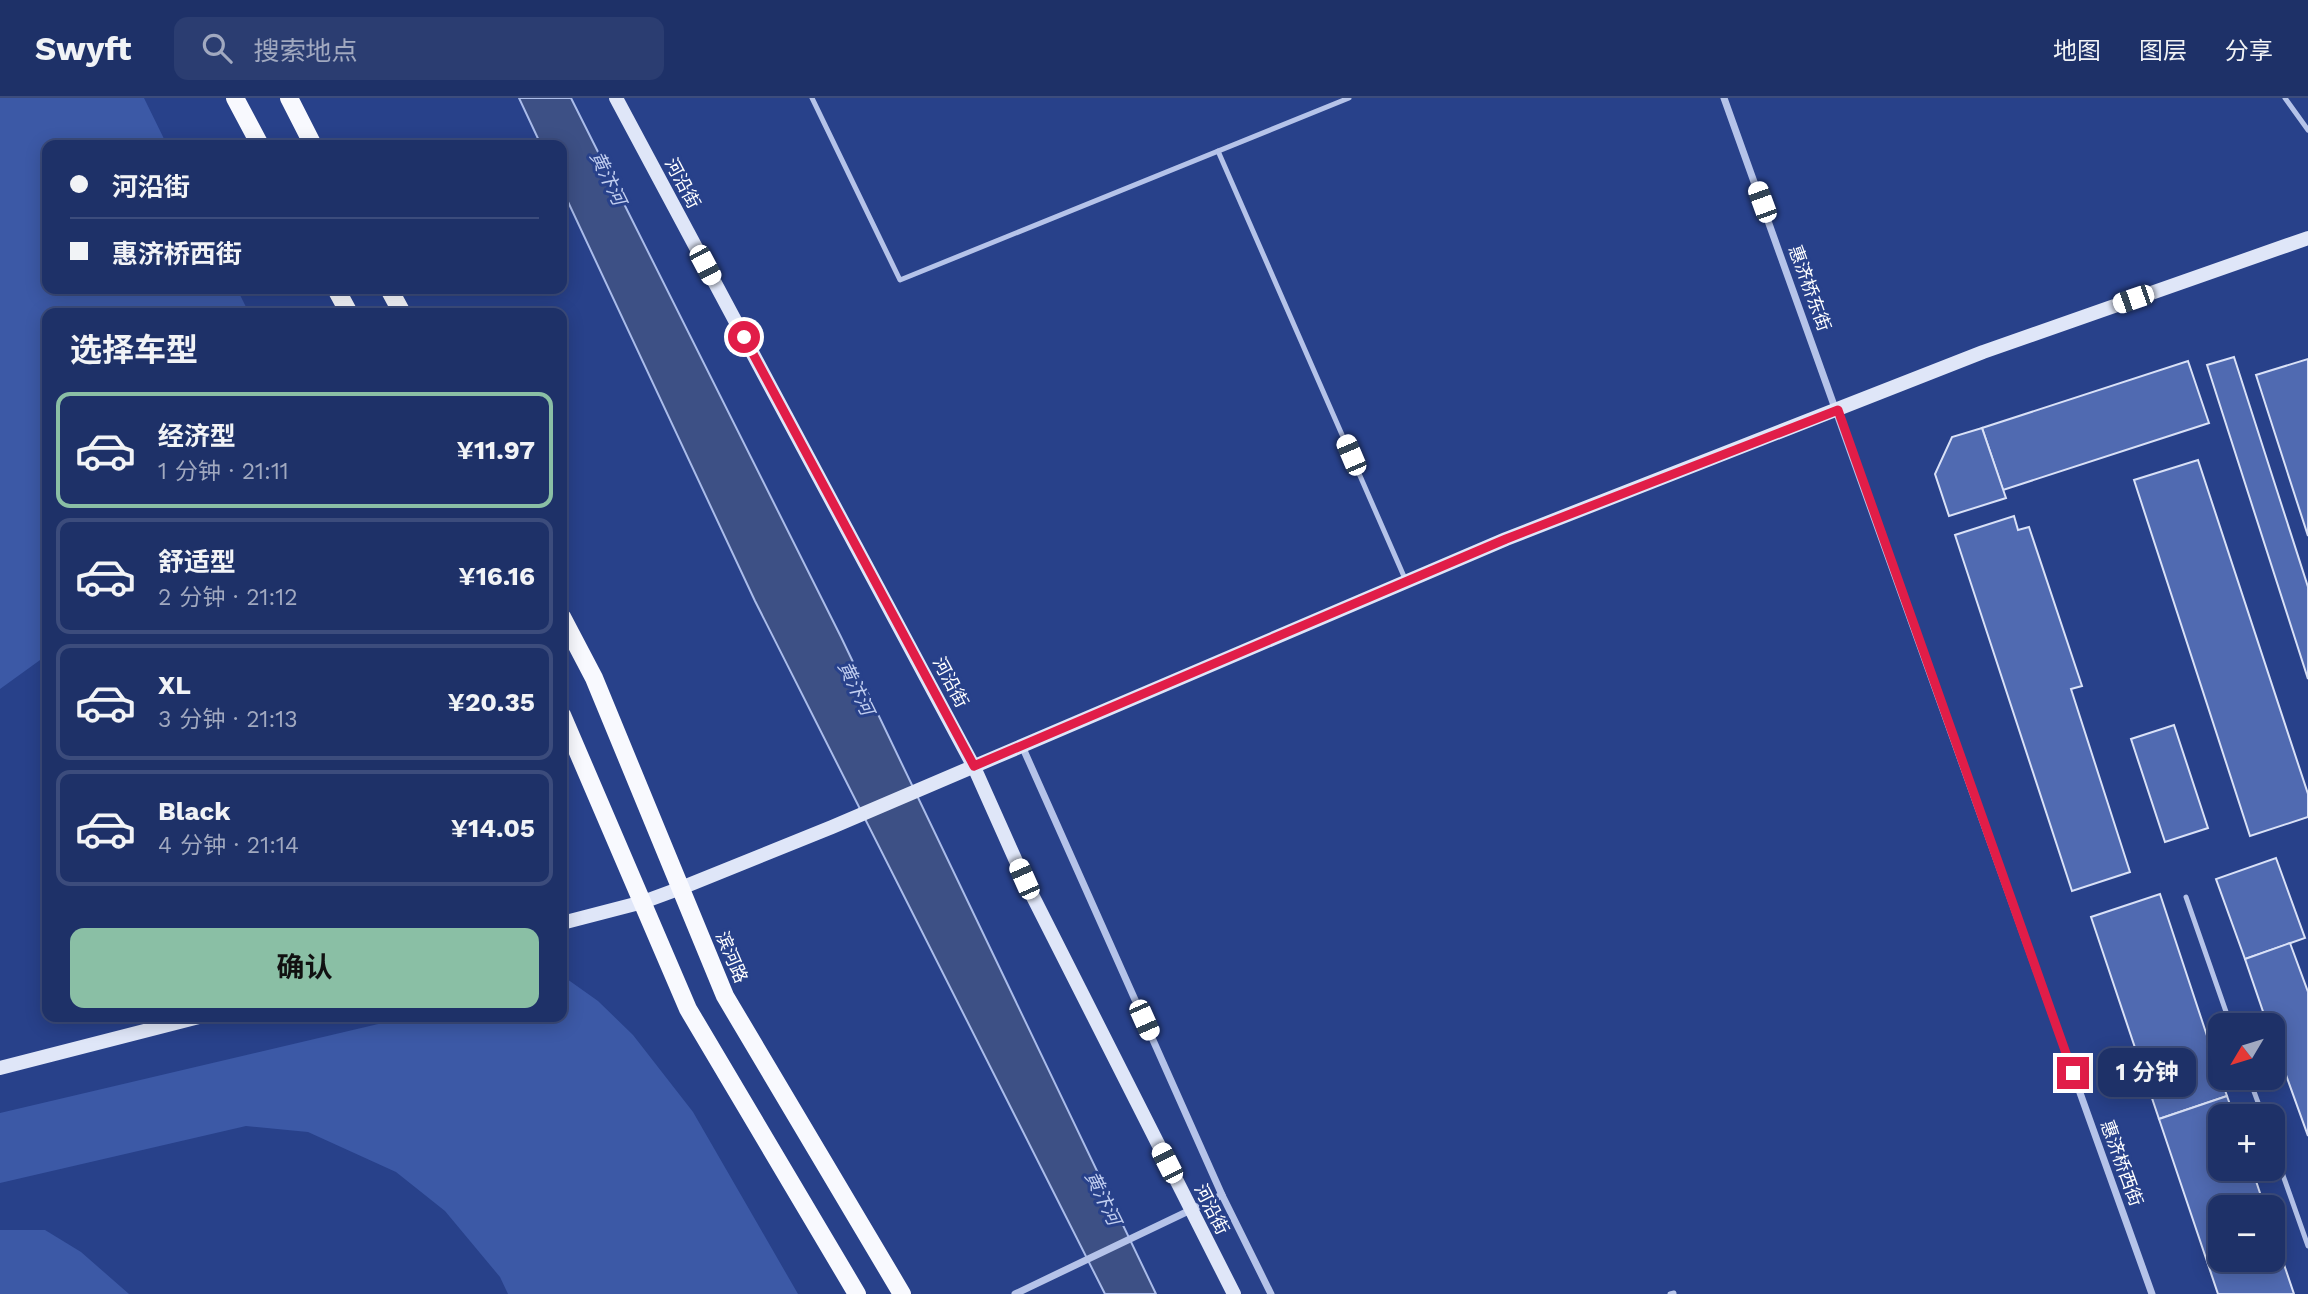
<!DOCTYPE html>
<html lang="zh">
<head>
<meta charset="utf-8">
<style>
	:root { --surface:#1e3168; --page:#2b3d71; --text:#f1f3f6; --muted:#a1a9c0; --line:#3c4c7c; --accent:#8abfa5 }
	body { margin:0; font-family:"Work Sans","Noto Sans SC",sans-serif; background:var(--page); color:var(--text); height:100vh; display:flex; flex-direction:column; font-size:26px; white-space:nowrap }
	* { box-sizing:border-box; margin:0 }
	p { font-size:23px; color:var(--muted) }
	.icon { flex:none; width:38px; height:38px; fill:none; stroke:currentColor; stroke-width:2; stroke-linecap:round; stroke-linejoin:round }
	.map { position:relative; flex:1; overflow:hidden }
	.side { position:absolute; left:42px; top:210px; width:525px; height:714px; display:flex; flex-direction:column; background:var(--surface); border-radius:14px; box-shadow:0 4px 18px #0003,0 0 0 2px var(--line) }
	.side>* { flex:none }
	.hud { position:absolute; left:42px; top:42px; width:525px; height:154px; border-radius:14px; box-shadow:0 4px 18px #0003,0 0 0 2px var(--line); display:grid; align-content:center; height:154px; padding:0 28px; background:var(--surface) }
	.needle { width:46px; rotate:232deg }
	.tools { position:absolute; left:2208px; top:915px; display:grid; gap:14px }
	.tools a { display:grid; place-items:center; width:77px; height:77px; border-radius:14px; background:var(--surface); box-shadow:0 4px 18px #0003,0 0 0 2px var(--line); font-size:35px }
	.end { position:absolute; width:32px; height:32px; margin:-16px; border:9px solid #e11d48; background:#fff; box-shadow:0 0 0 4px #fff }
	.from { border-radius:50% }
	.bubble { position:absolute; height:49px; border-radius:14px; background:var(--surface); box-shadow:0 4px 18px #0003,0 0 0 2px var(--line); font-size:23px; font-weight:700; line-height:49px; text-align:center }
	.car { position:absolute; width:21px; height:42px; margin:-21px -10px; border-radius:9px; box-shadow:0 0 5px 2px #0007; background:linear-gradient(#fff 24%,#345 0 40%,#fff 0 76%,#345 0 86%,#fff 0) }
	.hud b { display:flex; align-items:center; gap:24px; height:66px; font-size:26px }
	.hud b+b { border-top:2px solid var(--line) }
	.hud i { width:18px; height:18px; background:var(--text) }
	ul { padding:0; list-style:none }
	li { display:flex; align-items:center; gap:21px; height:116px; margin:0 14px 10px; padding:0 14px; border:4px solid var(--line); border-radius:14px }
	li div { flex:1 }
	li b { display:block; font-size:26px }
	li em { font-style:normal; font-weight:700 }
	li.selected { border-color:var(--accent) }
	li>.icon { width:63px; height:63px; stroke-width:1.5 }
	h2 { padding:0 28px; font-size:32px; line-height:84px }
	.action { display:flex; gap:14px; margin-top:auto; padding:14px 28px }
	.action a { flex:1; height:80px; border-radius:14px; background:var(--accent); color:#111; font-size:28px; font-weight:700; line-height:80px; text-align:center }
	header { display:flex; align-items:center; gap:42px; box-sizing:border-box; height:98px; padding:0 35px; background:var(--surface); border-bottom:2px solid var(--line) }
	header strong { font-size:33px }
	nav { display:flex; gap:38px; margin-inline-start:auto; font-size:24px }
	.search { width:490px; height:63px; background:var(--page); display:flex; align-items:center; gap:18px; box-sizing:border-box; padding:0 24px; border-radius:14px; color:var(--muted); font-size:26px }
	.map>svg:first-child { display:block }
	.green { fill:#3c59a6 }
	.water { fill:#3d5085; stroke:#aabcea; stroke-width:2 }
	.building { fill:#506ab1; stroke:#d9e1f7; stroke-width:2 }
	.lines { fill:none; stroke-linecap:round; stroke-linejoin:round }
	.lane { stroke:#b5c3e9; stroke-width:5 }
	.street { stroke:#b5c3e9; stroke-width:7 }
	.secondary { stroke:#dfe6f8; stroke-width:14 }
	.primary { stroke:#f8f9fe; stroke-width:18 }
	.route { stroke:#e11d48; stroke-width:9 }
	.labels { text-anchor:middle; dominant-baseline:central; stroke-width:6; stroke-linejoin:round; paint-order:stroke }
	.street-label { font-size:18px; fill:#fff; stroke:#28418a }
	.water-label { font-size:19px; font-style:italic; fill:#c1cef0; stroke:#28418a }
</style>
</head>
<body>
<header>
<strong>Swyft</strong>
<div class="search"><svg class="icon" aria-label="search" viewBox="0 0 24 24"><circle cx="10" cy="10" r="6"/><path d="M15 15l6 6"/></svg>搜索地点</div>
<nav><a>地图</a><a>图层</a><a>分享</a></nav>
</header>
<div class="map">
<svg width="2308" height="1196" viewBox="0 0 2308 1196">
	<rect width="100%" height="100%" fill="#28418a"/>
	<!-- green -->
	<g class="green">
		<polygon points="0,0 144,0 167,47 47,47 47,191 237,191 249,215 47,215 47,557 0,591"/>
		<polygon points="567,881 598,903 633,937 693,1014 798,1196 508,1196 500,1179 445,1113 396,1074 308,1034 246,1028 0,1085 0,1015 408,919 562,919 562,883"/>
		<polygon points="0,1132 45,1132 81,1154 129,1196 0,1196"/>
	</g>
	<!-- water -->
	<polygon class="water" points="519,0 571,0 841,539 1156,1196 1105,1196 755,503 562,91 562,47 541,47"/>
	<!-- building -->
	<g class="building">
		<polygon points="2234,259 2308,489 2308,581 2207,267"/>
		<polygon points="2308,261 2308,438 2256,277"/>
		<polygon points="2188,263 2209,325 2003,392 1982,330"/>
		<polygon points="1982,330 2006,400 1949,418 1935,376 1952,339"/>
		<polygon points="2198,362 2308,696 2308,719 2250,738 2134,382"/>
		<polygon points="2014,418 2018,432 2029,429 2082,588 2071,591 2130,774 2072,793 1955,437"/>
		<polygon points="2174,627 2208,730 2165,744 2131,641"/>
		<polygon points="2276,760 2305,840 2245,861 2216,781"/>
		<polygon points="2160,796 2227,998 2159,1021 2091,819"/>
		<polygon points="2290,845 2308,894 2308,1038 2273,941 2273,928 2268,928 2245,861"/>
		<polygon points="2227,998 2234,1018 2221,1018 2221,1071 2252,1071 2265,1110 2221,1110 2221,1162 2273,1162 2273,1134 2294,1196 2218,1196 2159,1021"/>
	</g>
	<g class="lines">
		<!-- lane -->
		<g class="lane">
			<polyline points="812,0 900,182 1349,0"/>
			<polyline points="2285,0 2308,32"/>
			<polyline points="1218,53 1406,483"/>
			<polyline points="2186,799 2231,928"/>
			<polyline points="2249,980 2263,1018"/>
			<polyline points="2273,1049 2308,1148"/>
			<polyline points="1670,1196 1674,1195"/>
		</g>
		<!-- street -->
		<g class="street">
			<polyline points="1724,0 2152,1196"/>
			<polyline points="1022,648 1222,1097 1271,1196"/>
			<polyline points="1015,1196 1222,1097"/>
		</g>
		<!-- secondary -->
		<g class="secondary">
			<polyline points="616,0 974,669 1024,781 1234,1196"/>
			<polyline points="562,825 643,804 681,790 832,729 1506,441 1983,254 2308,140"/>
			<polyline points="0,970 199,919"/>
		</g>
		<!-- primary -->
		<g class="primary">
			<polyline points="235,0 260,47"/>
			<polyline points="289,0 313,47"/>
			<polyline points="336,191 349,215"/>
			<polyline points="389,191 402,215"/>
			<polyline points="562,519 594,580 725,898 902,1196"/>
			<polyline points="562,617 688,911 857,1196"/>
		</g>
	</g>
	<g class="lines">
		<!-- route -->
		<polyline class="route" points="744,239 974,668 1506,441 1838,312 2073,975"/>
	</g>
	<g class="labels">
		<!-- street labels -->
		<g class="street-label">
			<text transform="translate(683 85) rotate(62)">河沿街</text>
			<text transform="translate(1810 190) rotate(70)">惠济桥东街</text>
			<text transform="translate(951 584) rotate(62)">河沿街</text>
			<text transform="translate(732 859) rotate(67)">滨河路</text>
			<text transform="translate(2122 1065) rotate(70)">惠济桥西街</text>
			<text transform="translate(1212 1111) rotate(63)">河沿街</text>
		</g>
		<!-- water labels -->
		<g class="water-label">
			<text transform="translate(608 80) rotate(64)">黄汴河</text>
			<text transform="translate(856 590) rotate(64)">黄汴河</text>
			<text transform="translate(1103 1100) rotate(64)">黄汴河</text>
		</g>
	</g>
</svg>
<div class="tools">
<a><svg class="needle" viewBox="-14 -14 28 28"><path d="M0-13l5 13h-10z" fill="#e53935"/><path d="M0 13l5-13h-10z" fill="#a1a9c0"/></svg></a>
<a>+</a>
<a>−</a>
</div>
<i class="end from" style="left:744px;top:239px"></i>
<i class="end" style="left:2073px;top:975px"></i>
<div class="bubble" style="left:2098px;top:950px;width:98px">1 分钟</div>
<i class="car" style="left:1762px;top:104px;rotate:340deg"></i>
<i class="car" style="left:705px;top:167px;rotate:152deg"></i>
<i class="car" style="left:2133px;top:201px;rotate:251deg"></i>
<i class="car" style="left:1351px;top:357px;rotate:337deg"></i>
<i class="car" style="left:1024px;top:781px;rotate:336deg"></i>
<i class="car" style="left:1144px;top:922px;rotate:156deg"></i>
<i class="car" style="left:1167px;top:1065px;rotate:333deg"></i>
<div class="hud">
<b><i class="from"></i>河沿街</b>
<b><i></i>惠济桥西街</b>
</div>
<section class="side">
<h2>选择车型</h2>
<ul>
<li class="selected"><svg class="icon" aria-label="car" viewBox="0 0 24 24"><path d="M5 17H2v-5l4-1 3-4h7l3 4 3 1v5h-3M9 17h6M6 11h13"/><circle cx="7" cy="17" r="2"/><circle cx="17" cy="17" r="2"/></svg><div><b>经济型</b><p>1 分钟 · 21:11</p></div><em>¥11.97</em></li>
<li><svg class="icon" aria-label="car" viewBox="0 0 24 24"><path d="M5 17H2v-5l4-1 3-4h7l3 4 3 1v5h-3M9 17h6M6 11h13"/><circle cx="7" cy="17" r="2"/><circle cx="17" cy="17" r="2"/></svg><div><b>舒适型</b><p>2 分钟 · 21:12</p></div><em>¥16.16</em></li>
<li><svg class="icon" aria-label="car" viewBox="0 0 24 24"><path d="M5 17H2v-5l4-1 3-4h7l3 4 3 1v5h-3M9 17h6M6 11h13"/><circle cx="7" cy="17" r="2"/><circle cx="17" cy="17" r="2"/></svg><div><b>XL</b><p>3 分钟 · 21:13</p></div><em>¥20.35</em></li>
<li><svg class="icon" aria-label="car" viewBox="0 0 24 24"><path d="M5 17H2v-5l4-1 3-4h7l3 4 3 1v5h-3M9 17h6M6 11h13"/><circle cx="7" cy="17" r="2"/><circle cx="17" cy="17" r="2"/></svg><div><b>Black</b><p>4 分钟 · 21:14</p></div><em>¥14.05</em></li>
</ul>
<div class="action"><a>确认</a></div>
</section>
</div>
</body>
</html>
